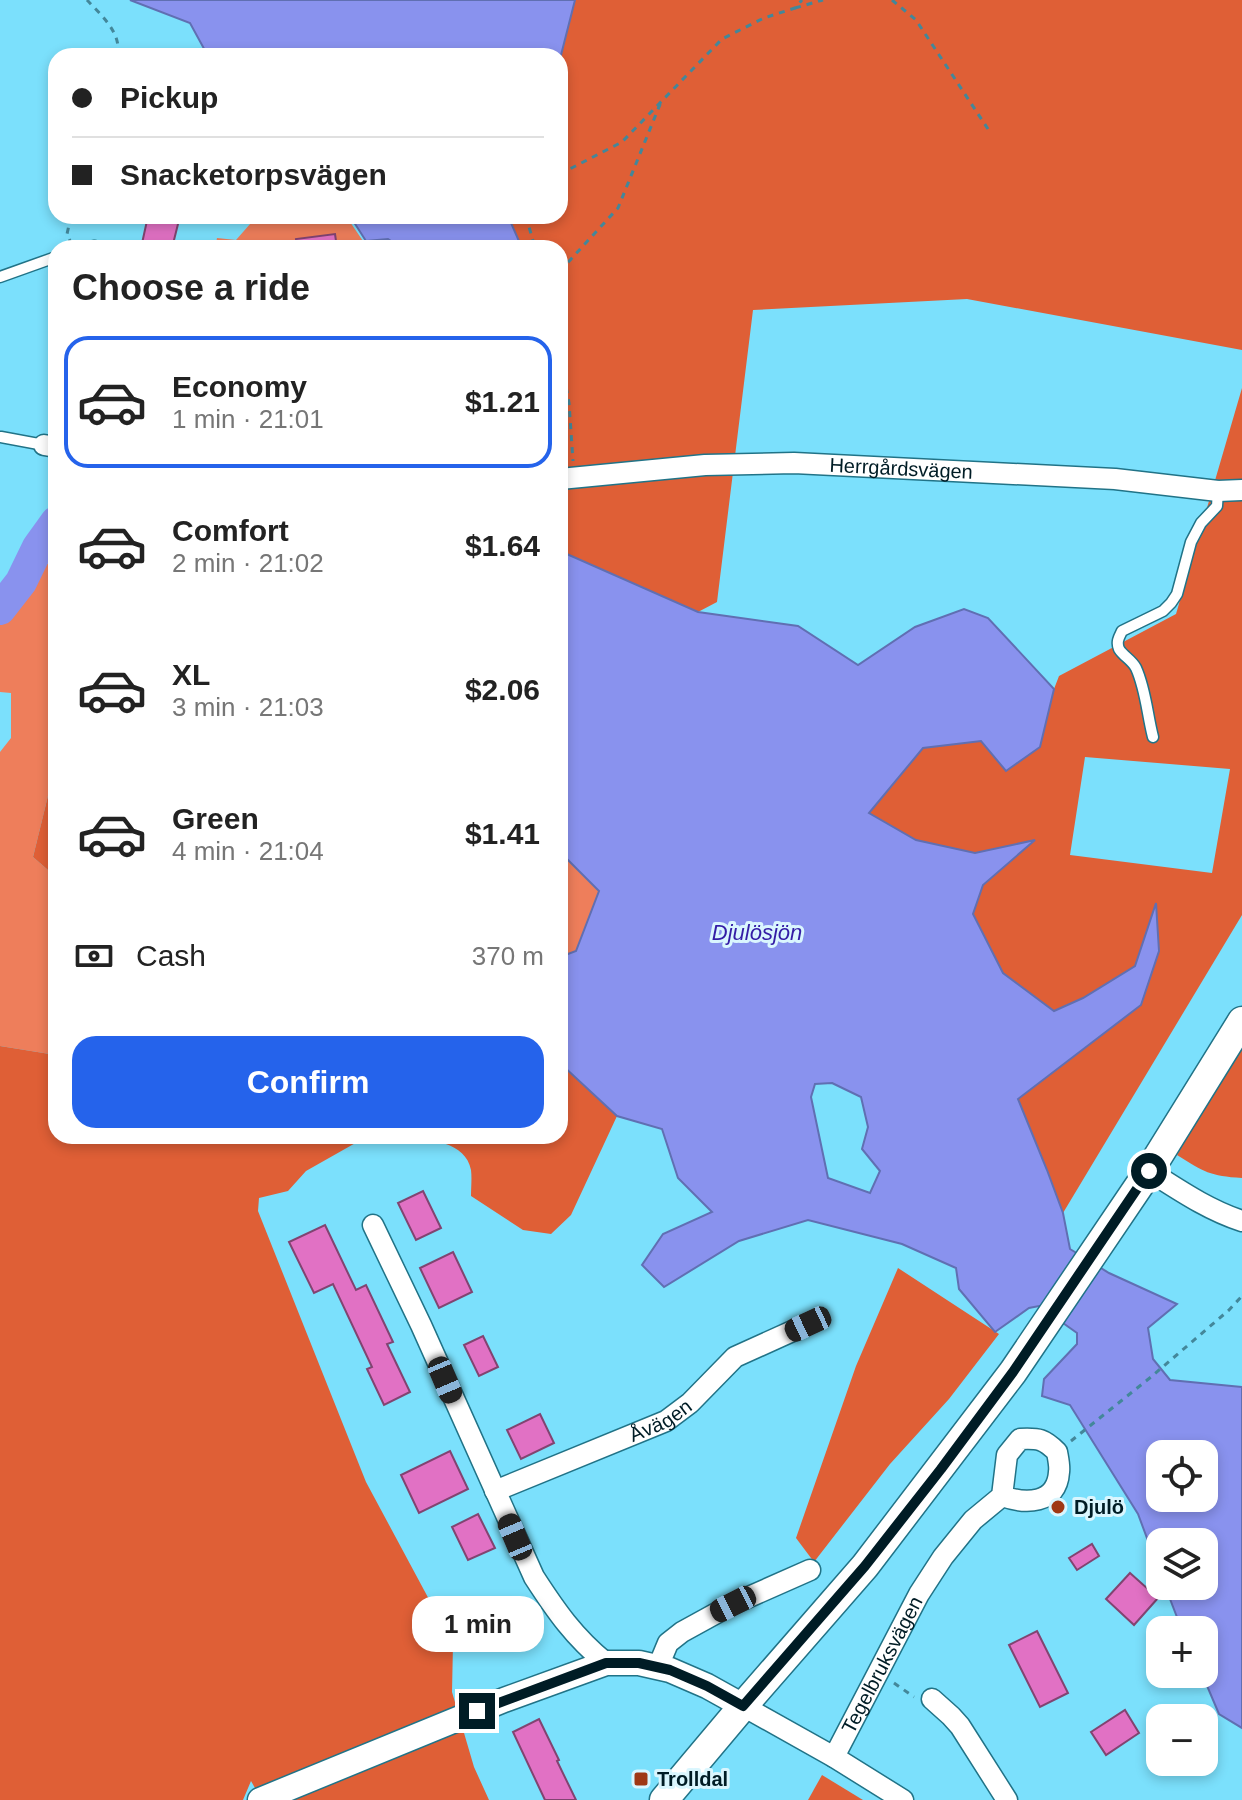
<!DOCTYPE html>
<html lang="en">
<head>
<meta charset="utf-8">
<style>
	:root { --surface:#fff; --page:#f6f6f6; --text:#222; --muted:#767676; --line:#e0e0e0; --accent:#2563eb }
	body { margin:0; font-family:Helvetica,sans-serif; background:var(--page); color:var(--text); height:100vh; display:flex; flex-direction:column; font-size:30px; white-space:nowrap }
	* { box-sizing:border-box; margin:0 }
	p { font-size:26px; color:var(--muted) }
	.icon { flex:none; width:44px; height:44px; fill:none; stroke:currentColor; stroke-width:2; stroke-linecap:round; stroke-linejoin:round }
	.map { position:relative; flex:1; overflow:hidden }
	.drawer { position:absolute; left:48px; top:240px; width:520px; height:904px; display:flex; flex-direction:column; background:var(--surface); border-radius:24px; box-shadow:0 4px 12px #0003 }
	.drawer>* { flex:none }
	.hud { position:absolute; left:48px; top:48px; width:520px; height:176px; border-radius:24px; box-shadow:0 4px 12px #0003; display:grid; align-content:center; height:176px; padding:0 24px; background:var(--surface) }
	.fabs { position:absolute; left:1146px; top:1440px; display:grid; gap:16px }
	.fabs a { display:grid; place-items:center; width:72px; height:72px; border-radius:16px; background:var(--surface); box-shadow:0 4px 12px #0003; font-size:40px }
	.end { position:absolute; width:36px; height:36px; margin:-18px; border:10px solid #001c25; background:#fff; box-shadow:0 0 0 4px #fff }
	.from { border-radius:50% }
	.bubble { position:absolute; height:56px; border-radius:24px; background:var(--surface); box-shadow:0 4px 12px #0003; font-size:26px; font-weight:700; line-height:56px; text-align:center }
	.car { position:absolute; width:24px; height:48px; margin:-24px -12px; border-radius:10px; box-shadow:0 0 6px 2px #0007; background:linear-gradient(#222 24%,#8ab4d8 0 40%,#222 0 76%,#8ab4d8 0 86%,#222 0) }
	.hud b { display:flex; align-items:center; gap:28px; height:76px; font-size:30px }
	.hud b+b { border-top:2px solid var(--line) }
	.hud i { width:20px; height:20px; background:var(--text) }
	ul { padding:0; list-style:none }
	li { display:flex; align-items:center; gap:24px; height:132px; margin:0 16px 12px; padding:0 8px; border:4px solid transparent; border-radius:24px }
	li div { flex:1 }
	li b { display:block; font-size:30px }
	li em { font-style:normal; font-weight:700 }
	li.active { border-color:var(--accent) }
	li>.icon { width:72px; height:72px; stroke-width:1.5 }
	h2 { padding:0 24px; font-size:36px; line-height:96px }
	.pay { display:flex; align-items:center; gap:20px; height:88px; padding:0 24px; font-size:30px }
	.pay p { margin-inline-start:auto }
	.action { display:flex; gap:16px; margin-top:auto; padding:16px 24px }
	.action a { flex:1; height:92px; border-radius:24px; background:var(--accent); color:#fff; font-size:32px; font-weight:700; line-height:92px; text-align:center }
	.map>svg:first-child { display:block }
	.green { fill:#ee7e5b }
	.forest { fill:#df5f36; fill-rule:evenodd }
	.water { fill:#8992ee; stroke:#606fb2; stroke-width:2; fill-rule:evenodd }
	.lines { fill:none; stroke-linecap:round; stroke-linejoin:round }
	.river { stroke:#8992ee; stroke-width:32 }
	.building { fill:#e171c4; stroke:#814471; stroke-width:2 }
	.service-casing { stroke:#217387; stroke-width:13 }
	.minor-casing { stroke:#217387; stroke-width:23 }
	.tertiary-casing { stroke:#217387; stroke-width:27 }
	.secondary-casing { stroke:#217387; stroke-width:31 }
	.path { stroke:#43879a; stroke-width:3; stroke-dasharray:6 6; stroke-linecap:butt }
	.service { stroke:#fff; stroke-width:10 }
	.minor { stroke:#fff; stroke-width:20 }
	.tertiary { stroke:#fff; stroke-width:24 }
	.secondary { stroke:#fff; stroke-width:28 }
	.route { stroke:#001c25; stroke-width:10 }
	.poi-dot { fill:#9f3814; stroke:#daf6fe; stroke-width:3 }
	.labels { text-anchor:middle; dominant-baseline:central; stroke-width:6; stroke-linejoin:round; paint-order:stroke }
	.street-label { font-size:20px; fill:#001c25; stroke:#daf6fe }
	.poi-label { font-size:20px; font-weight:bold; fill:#001c25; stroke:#daf6fe; text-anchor:start }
	.water-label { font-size:22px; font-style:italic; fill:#341da6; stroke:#daf6fe }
</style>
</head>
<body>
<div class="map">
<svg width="1242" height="1800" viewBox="0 0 1242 1800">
	<rect width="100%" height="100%" fill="#7be0fc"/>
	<!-- green -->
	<g class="green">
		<polygon points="257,216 346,216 365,244 385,243 393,248 215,248 217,238 236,240"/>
		<polygon points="56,553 56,763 33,857 56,877 56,1055 0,1046 0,752 11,738 11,693 0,692 0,623"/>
		<polygon points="560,852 599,891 576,951 560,957"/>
	</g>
	<!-- forest -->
	<g class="forest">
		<polygon points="575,0 1242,0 1242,350 967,299 753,310 717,602 698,612 560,551 560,248 522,248 508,216 560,216 560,59"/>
		<path d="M1242,388V915L1063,1213L1047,1170L1018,1099L1141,1005L1155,906L1135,966L1083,998L1054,1011L1003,973L973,914L983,885L1033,841L975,853L916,840L868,813L923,748L981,741L1006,771L1040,747L1054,689L1059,676L1176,614ZM1085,757L1230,769L1212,873L1070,855Z"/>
		<polygon points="56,763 56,877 33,857"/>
		<path d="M1242,1038V1178C1210,1176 1204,1172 1177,1155Z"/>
		<polygon points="0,1046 56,1055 56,1136 397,1136 359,1141 306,1171 288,1191 259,1198 258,1211 366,1482 453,1644 452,1692 474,1767 489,1800 262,1800 251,1781 243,1800 0,1800"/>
		<path d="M560,1056L563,1065L617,1116L571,1215L551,1234L523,1230L471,1196C471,1188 472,1178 471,1170C466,1142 429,1139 406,1136H560Z"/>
		<polygon points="898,1268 999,1334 949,1399 890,1464 814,1562 796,1538 856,1366"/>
		<polygon points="822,1775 863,1800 808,1800"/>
	</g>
	<!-- water -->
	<g class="water">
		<polygon points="130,0 575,0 560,59 560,56 208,56 190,23"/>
		<polygon points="350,216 508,216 522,248 402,248 388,239 366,241"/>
		<path d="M560,551L698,612L798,626L858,665L915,627L964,609L988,618L1054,689L1040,747L1006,771L981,741L923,748L869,813L916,840L975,853L1035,840L983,885L973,914L1003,973L1054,1011L1083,998L1135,966L1156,903L1159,951L1141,1005L1018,1099L1047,1170L1063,1213L1070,1249L1109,1273L1177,1304L1148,1328L1153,1359L1170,1380L1242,1387V1728L1219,1714L1202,1674H1204V1630H1182L1165,1586H1204V1542H1160V1573L1138,1514L1070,1405L1042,1396L1044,1379L1077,1344V1333L1039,1306L1029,1308L995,1332L959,1289L956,1268L902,1244L808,1220L739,1241L664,1287L642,1265L663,1234L712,1212L678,1178L662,1129L617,1116L562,1065L560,1056V957L576,951L599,891L560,852ZM832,1083L861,1097L868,1127L862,1149L880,1171L870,1193L828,1178L811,1097L815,1084ZM1160,1454H1204V1498H1160Z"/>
	</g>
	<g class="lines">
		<!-- river -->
		<polyline class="river" points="0,609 21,582 38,547 56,522"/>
	</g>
	<!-- building -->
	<g class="building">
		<polygon points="148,216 180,216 172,248 141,248"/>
		<polygon points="335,234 337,248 297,248 296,239"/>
		<polygon points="423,1191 441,1228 416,1240 398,1203"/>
		<polygon points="325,1225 356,1290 366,1285 393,1342 387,1344 410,1392 384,1405 367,1369 372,1367 333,1284 314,1293 289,1242"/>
		<polygon points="453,1252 472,1292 439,1308 420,1268"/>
		<polygon points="483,1336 498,1367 479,1376 464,1345"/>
		<polygon points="540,1414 554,1443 521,1459 507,1430"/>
		<polygon points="450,1451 468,1489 419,1513 401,1475"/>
		<polygon points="478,1514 495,1548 468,1560 452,1527"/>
		<polygon points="1092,1544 1099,1556 1077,1570 1069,1558"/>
		<polygon points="1130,1573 1158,1598 1134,1625 1106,1599"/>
		<polygon points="1037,1631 1068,1693 1040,1707 1009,1645"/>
		<polygon points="1125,1710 1139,1733 1106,1755 1091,1732"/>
		<polygon points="539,1719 559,1760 557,1761 576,1800 545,1800 513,1732"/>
	</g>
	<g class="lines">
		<!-- service casing -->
		<g class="service-casing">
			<g id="service">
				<polyline points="84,248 95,246 105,248"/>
				<polyline points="0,277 56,257"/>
				<polyline points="1,437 44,445"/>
				<path d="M1153,737C1147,714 1146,690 1136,668C1132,660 1123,656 1119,649C1116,642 1119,637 1122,631L1163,611L1171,603L1177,594L1191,542L1201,523L1217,506L1218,491"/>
			</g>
		</g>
		<!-- minor casing -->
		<g class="minor-casing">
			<g id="minor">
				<polyline points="44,445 56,447"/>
				<path id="s1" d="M560,479L705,465L794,463L1115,479L1218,491L1242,490"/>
				<path d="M1149,1171C1179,1190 1208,1210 1242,1221"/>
				<path d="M373,1225L421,1325L534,1577C556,1611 574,1637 606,1663"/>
				<path id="s2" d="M495,1491L666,1421L690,1403L735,1357L808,1324"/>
				<polyline points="658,1667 668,1643 682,1632 733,1604 810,1570"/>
				<polyline points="932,1699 951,1716 960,1726 1007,1800"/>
				<polyline points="743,1706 834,1757 903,1800"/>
				<path id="s3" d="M834,1757L919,1594L943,1557L973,1520L1002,1496L1007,1455L1020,1439C1039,1438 1044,1439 1057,1452C1058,1458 1060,1466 1059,1472C1057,1505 1025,1504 1002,1496"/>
			</g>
		</g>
		<!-- tertiary casing -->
		<g class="tertiary-casing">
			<polyline id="tertiary" points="260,1800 504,1700 606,1663 639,1663 670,1670 707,1686 743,1706"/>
		</g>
		<!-- secondary casing -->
		<g class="secondary-casing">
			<polyline id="secondary" points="664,1800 743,1706 865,1566 1013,1372 1149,1171 1242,1021"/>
		</g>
		<!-- path -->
		<g class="path">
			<path d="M87,0C101,15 123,34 117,56"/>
			<polyline points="892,0 916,20 988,129"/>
			<polyline points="795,8 823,0"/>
			<polyline points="560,174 622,142 722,39 764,18 795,8 802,0"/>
			<polyline points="71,216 67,234 71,243"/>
			<polyline points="526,216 535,248"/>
			<polyline points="560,271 618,208 661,102"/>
			<polyline points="560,352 569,403 573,461"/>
			<polyline points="1071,1441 1151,1377 1229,1310 1242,1296"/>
			<polyline points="894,1683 914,1697"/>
		</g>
		<!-- service -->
		<use href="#service" class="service"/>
		<!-- minor -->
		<use href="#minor" class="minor"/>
		<!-- tertiary -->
		<use href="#tertiary" class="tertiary"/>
		<!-- secondary -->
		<use href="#secondary" class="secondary"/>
	</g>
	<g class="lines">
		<!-- route -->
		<polyline class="route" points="477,1711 606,1663 639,1663 670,1670 707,1686 743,1706 865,1566 941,1469 1013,1372 1149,1171"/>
	</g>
	<!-- markers -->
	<g class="poi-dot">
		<circle cx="1058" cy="1507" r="8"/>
		<rect x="633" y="1771" width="16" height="16" rx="4"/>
	</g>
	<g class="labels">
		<!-- street labels -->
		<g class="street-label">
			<text stroke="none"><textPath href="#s1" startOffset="342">Herrgårdsvägen</textPath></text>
			<text stroke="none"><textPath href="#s2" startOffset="180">Åvägen</textPath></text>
			<text stroke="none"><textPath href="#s3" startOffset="104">Tegelbruksvägen</textPath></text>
		</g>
		<!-- poi labels -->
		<g class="poi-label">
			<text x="1074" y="1507">Djulö</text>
			<text x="657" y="1779">Trolldal</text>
		</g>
		<!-- water labels -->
		<g class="water-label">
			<text x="757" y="932">Djulösjön</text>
		</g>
	</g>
</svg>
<div class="fabs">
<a><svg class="icon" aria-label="locate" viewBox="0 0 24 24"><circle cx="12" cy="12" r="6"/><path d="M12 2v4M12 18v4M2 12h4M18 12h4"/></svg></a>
<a><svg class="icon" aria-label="layers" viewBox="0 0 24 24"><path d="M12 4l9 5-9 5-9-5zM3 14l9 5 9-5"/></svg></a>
<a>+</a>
<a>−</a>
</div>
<i class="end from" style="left:1149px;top:1171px"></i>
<i class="end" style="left:477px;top:1711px"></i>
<div class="bubble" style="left:412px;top:1596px;width:132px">1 min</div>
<i class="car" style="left:808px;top:1324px;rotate:245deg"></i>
<i class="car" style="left:445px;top:1380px;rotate:157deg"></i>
<i class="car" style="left:515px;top:1537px;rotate:337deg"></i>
<i class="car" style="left:733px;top:1604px;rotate:243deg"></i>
<div class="hud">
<b><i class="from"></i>Pickup</b>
<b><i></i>Snacketorpsvägen</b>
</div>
<section class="drawer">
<h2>Choose a ride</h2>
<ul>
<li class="active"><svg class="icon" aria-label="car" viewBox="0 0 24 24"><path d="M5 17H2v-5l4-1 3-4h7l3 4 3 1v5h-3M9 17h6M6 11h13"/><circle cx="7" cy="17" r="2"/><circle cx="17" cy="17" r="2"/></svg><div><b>Economy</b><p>1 min · 21:01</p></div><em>$1.21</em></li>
<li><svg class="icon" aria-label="car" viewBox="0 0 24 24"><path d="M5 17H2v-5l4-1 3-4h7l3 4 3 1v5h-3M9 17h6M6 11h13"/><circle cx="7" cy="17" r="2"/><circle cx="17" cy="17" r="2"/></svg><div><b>Comfort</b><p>2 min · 21:02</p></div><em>$1.64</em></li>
<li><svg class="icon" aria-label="car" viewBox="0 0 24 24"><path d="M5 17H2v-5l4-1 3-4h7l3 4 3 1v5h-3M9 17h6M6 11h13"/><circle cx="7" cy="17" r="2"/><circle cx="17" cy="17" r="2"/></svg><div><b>XL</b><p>3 min · 21:03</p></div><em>$2.06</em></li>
<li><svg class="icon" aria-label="car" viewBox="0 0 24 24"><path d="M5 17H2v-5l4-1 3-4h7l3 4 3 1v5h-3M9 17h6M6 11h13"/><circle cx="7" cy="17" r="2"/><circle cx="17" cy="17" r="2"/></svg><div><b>Green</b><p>4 min · 21:04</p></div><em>$1.41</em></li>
</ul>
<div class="pay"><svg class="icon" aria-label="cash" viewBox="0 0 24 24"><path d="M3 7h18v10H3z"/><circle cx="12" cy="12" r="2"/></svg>Cash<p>370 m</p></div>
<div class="action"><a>Confirm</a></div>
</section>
</div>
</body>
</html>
